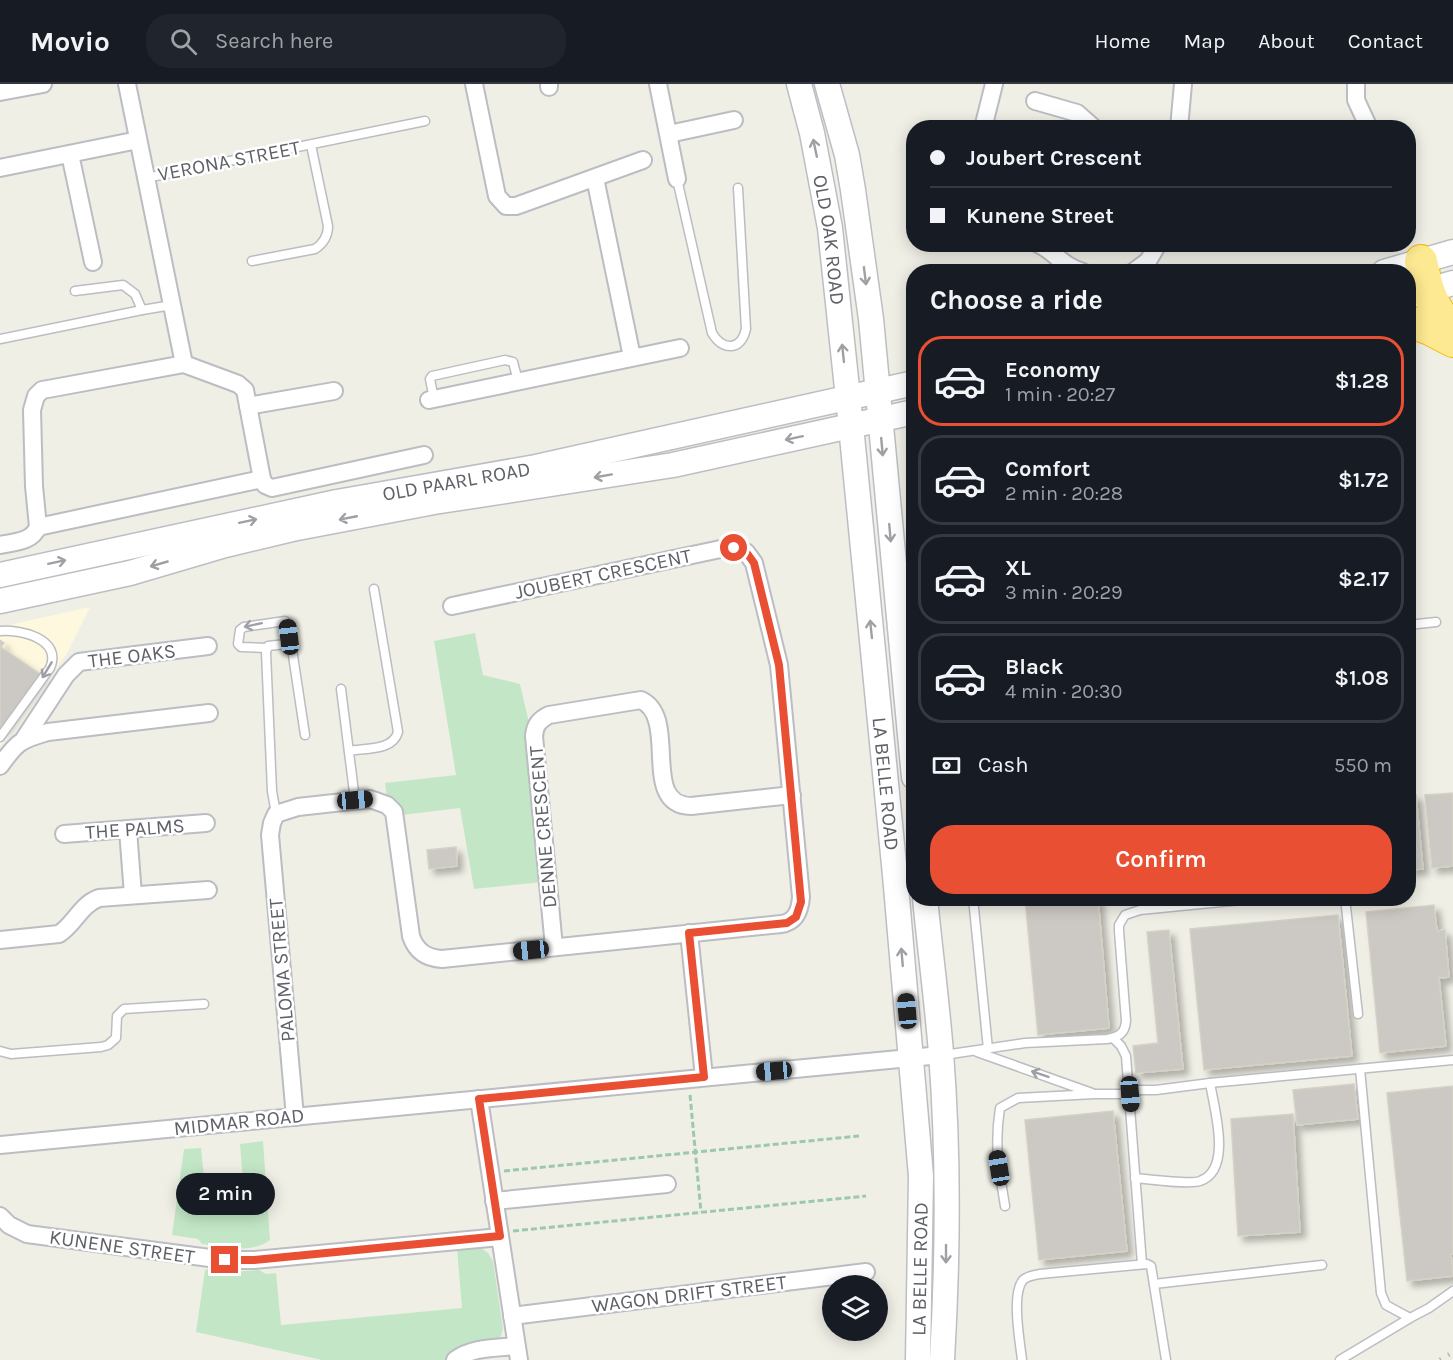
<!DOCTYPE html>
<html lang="en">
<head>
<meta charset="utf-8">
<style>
	:root { --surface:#171b24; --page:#20242c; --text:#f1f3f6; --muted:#9ea1a6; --line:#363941; --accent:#e94f33 }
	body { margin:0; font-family:Karla,sans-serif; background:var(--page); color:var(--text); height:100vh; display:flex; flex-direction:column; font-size:22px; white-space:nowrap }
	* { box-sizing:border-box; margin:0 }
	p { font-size:20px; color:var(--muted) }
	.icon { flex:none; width:33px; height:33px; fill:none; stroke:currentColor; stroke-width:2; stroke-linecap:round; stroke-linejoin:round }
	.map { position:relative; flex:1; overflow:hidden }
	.details { position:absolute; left:906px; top:180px; width:510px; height:642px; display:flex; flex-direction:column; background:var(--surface); border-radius:24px; box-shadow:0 3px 15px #0003 }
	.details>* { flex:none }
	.top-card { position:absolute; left:906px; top:36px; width:510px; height:132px; border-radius:24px; box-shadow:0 3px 15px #0003; display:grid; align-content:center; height:132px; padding:0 24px; background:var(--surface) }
	.buttons { position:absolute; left:822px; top:1191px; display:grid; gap:12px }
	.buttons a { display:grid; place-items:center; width:66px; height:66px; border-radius:50%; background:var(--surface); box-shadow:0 3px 15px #0003; font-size:30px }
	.end { position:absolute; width:27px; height:27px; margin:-14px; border:8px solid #e94f33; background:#fff; box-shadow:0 0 0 3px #fff }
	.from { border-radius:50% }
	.bubble { position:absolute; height:42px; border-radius:21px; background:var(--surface); box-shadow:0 3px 15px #0003; font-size:20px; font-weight:600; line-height:42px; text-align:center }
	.car { position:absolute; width:18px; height:36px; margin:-18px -9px; border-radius:8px; box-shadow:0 0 4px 2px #0007; background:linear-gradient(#222 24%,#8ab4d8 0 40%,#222 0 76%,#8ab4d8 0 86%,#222 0) }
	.top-card b { display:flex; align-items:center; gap:21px; height:57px; font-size:22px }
	.top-card b+b { border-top:2px solid var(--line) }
	.top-card i { width:15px; height:15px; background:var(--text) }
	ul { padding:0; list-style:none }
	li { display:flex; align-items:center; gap:18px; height:90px; margin:0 12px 9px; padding:0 12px; border:3px solid var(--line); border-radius:24px }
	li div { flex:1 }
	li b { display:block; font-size:22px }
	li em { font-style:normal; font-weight:600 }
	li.on { border-color:var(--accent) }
	li>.icon { width:54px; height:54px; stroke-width:1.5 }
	h2 { padding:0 24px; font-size:27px; line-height:72px }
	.pay { display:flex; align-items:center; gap:15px; height:66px; padding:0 24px; font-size:22px }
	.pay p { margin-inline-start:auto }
	.cta { display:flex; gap:12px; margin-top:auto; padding:12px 24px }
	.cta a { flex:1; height:69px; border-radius:24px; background:var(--accent); color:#fff; font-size:24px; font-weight:600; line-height:69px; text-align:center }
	header { display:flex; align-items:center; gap:36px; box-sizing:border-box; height:84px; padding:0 30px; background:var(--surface); border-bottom:2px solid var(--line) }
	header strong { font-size:28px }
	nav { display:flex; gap:33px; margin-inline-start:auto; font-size:21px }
	.search { width:420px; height:54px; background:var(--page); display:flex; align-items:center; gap:15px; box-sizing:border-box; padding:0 21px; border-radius:24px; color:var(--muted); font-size:22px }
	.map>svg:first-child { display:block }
	.commercial { fill:#fef9de }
	.green { fill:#c3e7c6 }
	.building { fill:#ccc9c4; stroke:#d5d1c5; stroke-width:1.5; filter:url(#shadow) }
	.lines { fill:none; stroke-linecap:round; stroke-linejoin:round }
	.service-casing { stroke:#bbbdc2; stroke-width:11 }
	.minor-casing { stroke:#bbbdc2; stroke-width:20 }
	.secondary-casing { stroke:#bcbec4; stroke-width:27 }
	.motorway-casing { stroke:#f6bb01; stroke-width:34 }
	.path { stroke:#9cc8ac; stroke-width:3; stroke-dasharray:6 3; stroke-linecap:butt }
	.service { stroke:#fff; stroke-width:8 }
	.minor { stroke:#fff; stroke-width:16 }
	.secondary { stroke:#fff; stroke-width:24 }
	.motorway { stroke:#fde991; stroke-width:32 }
	.rail { stroke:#b7b8b8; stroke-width:4.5; stroke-dasharray:1.5 8; stroke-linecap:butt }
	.oneway { stroke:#9ea0a4 }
	.route { stroke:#e94f33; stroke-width:8 }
	.labels { text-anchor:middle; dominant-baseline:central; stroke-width:5; stroke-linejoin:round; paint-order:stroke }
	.street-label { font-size:20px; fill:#5e6167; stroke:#fff }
</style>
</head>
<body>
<header>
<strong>Movio</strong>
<div class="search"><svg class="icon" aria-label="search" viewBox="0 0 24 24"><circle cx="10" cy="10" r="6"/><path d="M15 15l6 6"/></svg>Search here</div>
<nav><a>Home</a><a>Map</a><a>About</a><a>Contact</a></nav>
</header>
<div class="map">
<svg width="1453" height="1276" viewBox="0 0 1453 1276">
	<defs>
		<filter id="shadow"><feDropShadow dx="5.5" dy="5.5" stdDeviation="3" flood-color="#0004"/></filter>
	</defs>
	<rect width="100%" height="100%" fill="#f0efe6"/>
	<!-- commercial -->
	<polygon class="commercial" points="90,523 67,569 0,662 0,543"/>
	<!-- green -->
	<g class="green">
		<polygon points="475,549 483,591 520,600 530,643 543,798 474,805 460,724 402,731 387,713 385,699 456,691 434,557"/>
		<path d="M263,1057L270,1156C252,1170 224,1163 202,1160L198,1155L172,1151L184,1065L201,1064L205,1102L243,1098L240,1060Z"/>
		<polygon points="480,1163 488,1169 493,1177 503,1245 500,1255 457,1267 445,1276 322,1276 196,1248 205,1186 208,1185 232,1188 259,1186 266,1190 276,1189 281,1241 462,1224 457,1165"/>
	</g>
	<!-- building -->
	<g class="building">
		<polygon points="0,556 4,559 1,563 40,590 0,646"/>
		<polygon points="1453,709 1453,782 1432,784 1425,711"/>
		<polygon points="1416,711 1423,785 1408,786 1408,712"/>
		<polygon points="456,763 457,782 429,785 427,766"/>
		<polygon points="1025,814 1098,814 1109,944 1038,951"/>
		<polygon points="1434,821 1437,847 1445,846 1449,893 1439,894 1446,962 1380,969 1366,828"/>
		<polygon points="1338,831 1352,972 1204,986 1190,845"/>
		<polygon points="1169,846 1183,985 1136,989 1133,962 1158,959 1147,848"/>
		<polygon points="1354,1000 1358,1035 1297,1041 1293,1006"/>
		<polygon points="1453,1002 1453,1169 1451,1170 1453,1192 1407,1197 1387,1009"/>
		<polygon points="1113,1027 1127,1167 1039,1176 1025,1036"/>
		<polygon points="1293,1030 1300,1148 1238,1152 1231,1035"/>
	</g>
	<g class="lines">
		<!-- service casing -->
		<g class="service-casing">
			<g id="service">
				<polyline points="146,94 425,37"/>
				<path d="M677,95L712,249C723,267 741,267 746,245L738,104"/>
				<path d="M252,177L315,165C324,159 328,152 328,142L311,61"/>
				<polyline points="142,226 172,221"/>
				<polyline points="0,255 142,226 135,210 123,201 75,207"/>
				<polyline points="434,315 430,295 432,292 505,276 513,278 518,297"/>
				<polyline points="1408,541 1436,538"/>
				<path d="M0,547C20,545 63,555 50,584L0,653"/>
				<polyline points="266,564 241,563 238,560 240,546 244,543 285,537 288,540 290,561"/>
				<polyline points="341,605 355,716"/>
				<path d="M349,667C365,664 393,667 398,648L374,505"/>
				<polyline points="276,730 272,707 266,568 268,562 286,560 290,561 292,565 305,651"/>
				<polyline points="973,814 988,965"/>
				<polyline points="1345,814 1358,930"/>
				<polyline points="1113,954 1121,962 1126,972 1142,1180"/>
				<polyline points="0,967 11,970 101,963 108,961 116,954 117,932 124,925 204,920"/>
				<polyline points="977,968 1092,1009"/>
				<path d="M944,971L1025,959L1107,955C1118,953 1125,950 1126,937L1119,847V841L1125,831L1140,826L1262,814"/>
				<polyline points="1360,985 1381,1209 1386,1221 1410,1234 1429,1224 1453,1207"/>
				<path d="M1135,1094C1148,1095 1190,1101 1200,1097C1233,1086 1214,1024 1210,999"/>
				<path d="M1005,1122C999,1085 994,1062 1000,1024L1018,1014L1095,1010H1129L1140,1006H1156L1210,999L1453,976"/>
				<polyline points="1154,1200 1322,1181"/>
				<path d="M1022,1276C1020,1258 1011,1210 1023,1196C1027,1192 1035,1191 1040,1190L1147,1180L1151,1182L1166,1276"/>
				<polyline points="1340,1276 1410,1234"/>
			</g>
		</g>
		<!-- minor casing -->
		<g class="minor-casing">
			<g id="minor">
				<polyline points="127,0 184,280"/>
				<polyline points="474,0 497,112 506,122 516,122 643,76"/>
				<polyline points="549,0 549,3"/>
				<polyline points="658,0 677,95"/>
				<polyline points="1356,0 1356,16 1369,44"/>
				<polyline points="0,8 43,0"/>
				<polyline points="1035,17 1077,29 1094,44"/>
				<polyline points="983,44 994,0"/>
				<polyline points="1179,44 1183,0"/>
				<polyline points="669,50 734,36"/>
				<polyline points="70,70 93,178"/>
				<polyline points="0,84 138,56"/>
				<polyline points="595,94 632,273"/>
				<path d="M1038,160C1056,168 1060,181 1083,188"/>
				<polyline points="1133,188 1148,177 1158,160"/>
				<polyline points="429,316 680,264"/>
				<polyline points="248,322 334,307"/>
				<polyline points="38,443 34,402 32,326 36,312 42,306 48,305 184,280 238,300 245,306 262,395"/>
				<path d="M0,461C14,458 32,458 38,443L262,395L265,401L272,404L424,371"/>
				<polyline points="24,655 66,591 79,578 208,562"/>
				<path d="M0,682C17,658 20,656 48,648L209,629"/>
				<polyline points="128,746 133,811"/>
				<polyline points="64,750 206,739"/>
				<polyline points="689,849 704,993"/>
				<path d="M0,856L59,850C75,840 80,821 99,814L208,806"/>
				<path d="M554,863L534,652C535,641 539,636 549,631L641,616C680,634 639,721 691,722L792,711"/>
				<polyline points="479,1015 519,1276"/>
				<path d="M295,1033L270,751L272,739L276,730L298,723L370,715L387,721L394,728L411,852C416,867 426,874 442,875L781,840C796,838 800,826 801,813L779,581L754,479L746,468L730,463L452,522"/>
				<polyline points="0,1061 941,971"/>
				<polyline points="494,1117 667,1100"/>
				<polyline points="0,1132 9,1141 27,1150 225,1176 254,1176 500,1153"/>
				<polyline points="512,1232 866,1188"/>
				<path d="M455,1276C471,1263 497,1264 516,1262"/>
			</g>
		</g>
		<!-- secondary casing -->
		<g class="secondary-casing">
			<g id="secondary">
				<path id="s1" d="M799,0L812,49L830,144L851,342L895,791L921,1092L918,1276"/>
				<polyline points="827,0 847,71 853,106 871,235 914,693"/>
				<polyline points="1384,188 1453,168"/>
				<polyline points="1408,212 1453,199"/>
				<path id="s2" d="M0,491L337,418L536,383L914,299"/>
				<polyline points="0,517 130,489 225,461 292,445 434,418 673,381 914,328"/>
				<path d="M925,814C930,866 937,918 941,969C949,1071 948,1174 942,1276"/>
			</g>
		</g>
		<!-- motorway casing -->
		<g class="motorway-casing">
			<g id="motorway">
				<path d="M1421,177C1428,213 1432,220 1453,249"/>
				<polyline points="1408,237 1430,245 1453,257"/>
			</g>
		</g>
		<!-- path -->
		<g class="path">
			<polyline points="690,1011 701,1128"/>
			<polyline points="504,1087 859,1052"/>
			<polyline points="513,1147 866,1112"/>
		</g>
		<!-- service -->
		<use href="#service" class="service"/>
		<!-- minor -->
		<use href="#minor" class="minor"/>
		<!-- secondary -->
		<use href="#secondary" class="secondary"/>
		<!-- motorway -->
		<use href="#motorway" class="motorway"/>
		<!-- rail -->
		<polyline class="rail" points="1440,1276 1453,1268"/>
	</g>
	<!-- one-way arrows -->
	<defs><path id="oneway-shaft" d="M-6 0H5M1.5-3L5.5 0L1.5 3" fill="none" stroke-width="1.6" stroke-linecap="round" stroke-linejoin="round" transform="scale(1.5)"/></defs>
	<g class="oneway">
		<use href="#oneway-shaft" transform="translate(815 64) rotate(-102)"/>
		<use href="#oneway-shaft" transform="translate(865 192) rotate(83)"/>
		<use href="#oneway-shaft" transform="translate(843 269) rotate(-96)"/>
		<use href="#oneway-shaft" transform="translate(794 354) rotate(168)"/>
		<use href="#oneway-shaft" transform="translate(882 363) rotate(85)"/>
		<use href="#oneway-shaft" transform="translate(603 392) rotate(170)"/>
		<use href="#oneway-shaft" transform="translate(348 434) rotate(169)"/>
		<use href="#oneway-shaft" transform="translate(248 437) rotate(-12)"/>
		<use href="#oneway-shaft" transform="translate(890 449) rotate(85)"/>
		<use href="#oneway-shaft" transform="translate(57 478) rotate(-12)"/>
		<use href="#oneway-shaft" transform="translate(159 480) rotate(164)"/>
		<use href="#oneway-shaft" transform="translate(253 541) rotate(168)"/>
		<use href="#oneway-shaft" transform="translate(871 545) rotate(-96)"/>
		<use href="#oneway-shaft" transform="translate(47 586) rotate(121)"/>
		<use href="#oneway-shaft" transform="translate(902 873) rotate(-95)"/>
		<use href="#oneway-shaft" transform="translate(1040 990) rotate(-161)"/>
		<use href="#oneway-shaft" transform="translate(946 1170) rotate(90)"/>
	</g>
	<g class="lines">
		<!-- route -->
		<polyline class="route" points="225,1176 254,1176 500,1152 479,1015 704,993 689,849 787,839 796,833 801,818 779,581 754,479 746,468 734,464"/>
	</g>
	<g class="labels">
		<!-- street labels -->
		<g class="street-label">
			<text transform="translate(229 77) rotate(-11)">VERONA STREET</text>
			<text stroke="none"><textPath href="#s1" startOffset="159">OLD OAK ROAD</textPath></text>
			<text stroke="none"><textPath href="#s2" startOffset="466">OLD PAARL ROAD</textPath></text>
			<text transform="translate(603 490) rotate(-12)">JOUBERT CRESCENT</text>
			<text transform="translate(132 572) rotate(-7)">THE OAKS</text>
			<text stroke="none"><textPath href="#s1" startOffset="706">LA BELLE ROAD</textPath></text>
			<text transform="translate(543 743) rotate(-95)">DENNE CRESCENT</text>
			<text transform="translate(135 745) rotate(-4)">THE PALMS</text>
			<text transform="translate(282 886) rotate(-95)">PALOMA STREET</text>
			<text transform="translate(239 1038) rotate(-6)">MIDMAR ROAD</text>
			<text transform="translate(122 1163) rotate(8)">KUNENE STREET</text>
			<text transform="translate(920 1185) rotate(-89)">LA BELLE ROAD</text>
			<text transform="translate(689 1210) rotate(-7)">WAGON DRIFT STREET</text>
		</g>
	</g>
</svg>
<div class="buttons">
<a><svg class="icon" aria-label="layers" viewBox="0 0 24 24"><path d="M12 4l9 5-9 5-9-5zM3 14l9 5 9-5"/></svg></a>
</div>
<i class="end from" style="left:734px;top:464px"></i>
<i class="end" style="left:225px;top:1176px"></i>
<div class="bubble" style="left:176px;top:1089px;width:99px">2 min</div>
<i class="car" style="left:289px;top:553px;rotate:353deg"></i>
<i class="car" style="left:355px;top:716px;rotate:85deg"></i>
<i class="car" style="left:531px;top:866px;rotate:264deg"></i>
<i class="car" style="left:907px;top:927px;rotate:355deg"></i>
<i class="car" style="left:774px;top:987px;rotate:265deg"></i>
<i class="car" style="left:1130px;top:1010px;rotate:176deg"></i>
<i class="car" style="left:999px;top:1084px;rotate:351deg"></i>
<div class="top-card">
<b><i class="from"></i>Joubert Crescent</b>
<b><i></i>Kunene Street</b>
</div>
<section class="details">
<h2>Choose a ride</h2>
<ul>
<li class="on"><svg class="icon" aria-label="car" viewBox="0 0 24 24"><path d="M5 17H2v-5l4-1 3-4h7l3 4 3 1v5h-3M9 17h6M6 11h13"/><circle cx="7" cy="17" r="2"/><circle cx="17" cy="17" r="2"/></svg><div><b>Economy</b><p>1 min · 20:27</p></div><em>$1.28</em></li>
<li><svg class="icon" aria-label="car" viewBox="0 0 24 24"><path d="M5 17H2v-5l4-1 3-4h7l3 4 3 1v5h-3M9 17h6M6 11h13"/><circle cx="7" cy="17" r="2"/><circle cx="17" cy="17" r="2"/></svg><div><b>Comfort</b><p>2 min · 20:28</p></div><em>$1.72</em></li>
<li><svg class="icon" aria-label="car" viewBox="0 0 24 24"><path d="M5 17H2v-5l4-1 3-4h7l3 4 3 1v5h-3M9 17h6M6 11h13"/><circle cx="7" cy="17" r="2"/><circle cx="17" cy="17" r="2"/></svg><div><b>XL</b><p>3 min · 20:29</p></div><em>$2.17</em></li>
<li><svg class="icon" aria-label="car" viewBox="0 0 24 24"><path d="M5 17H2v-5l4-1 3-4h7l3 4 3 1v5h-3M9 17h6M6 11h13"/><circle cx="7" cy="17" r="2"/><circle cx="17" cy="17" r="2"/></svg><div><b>Black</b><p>4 min · 20:30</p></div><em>$1.08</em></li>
</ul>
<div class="pay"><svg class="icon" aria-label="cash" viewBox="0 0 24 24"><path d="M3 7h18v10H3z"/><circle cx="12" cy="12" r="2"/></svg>Cash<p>550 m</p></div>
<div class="cta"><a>Confirm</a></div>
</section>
</div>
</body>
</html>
